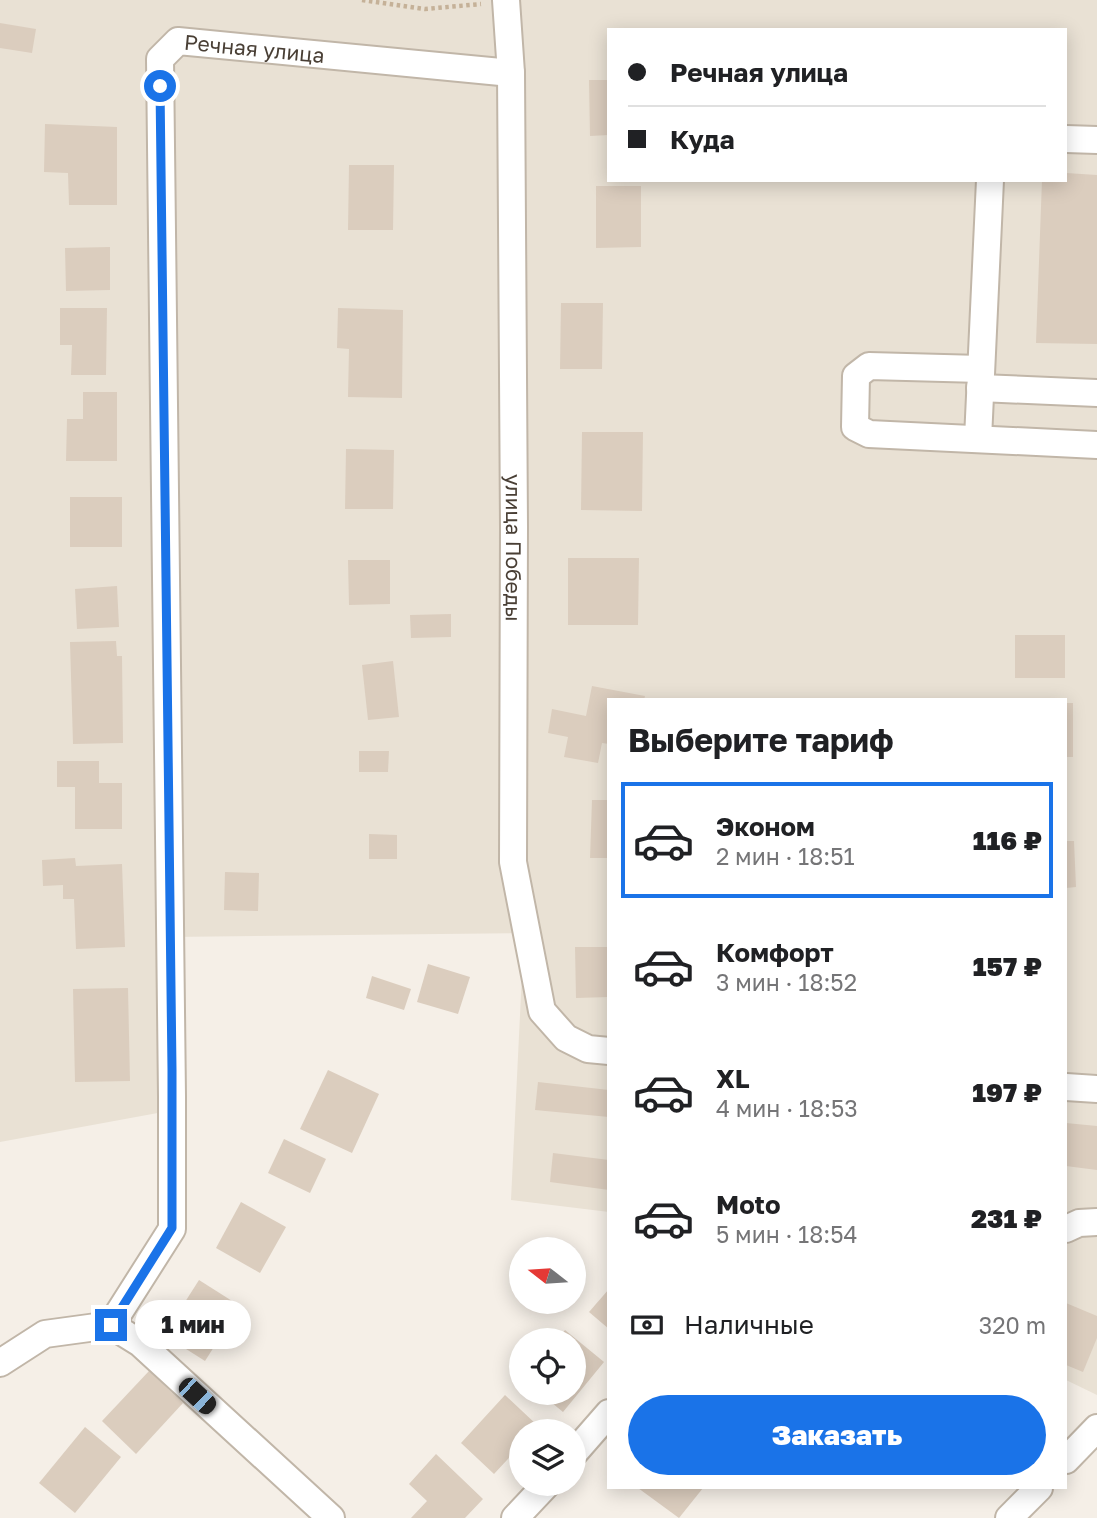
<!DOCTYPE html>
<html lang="ru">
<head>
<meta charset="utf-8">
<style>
	:root { --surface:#fff; --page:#f2f2f2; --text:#202124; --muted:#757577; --line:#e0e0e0; --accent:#1a73e8 }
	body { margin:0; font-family:"Golos Text",sans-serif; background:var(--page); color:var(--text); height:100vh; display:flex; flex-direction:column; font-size:26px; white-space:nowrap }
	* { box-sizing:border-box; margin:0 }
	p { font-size:23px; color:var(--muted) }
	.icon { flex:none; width:38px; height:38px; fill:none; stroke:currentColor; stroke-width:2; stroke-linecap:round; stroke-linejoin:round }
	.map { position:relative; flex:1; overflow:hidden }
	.drawer { position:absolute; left:607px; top:698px; width:460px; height:791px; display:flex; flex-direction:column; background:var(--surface); border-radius:0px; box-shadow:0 4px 18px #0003 }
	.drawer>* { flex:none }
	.guide { position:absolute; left:607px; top:28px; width:460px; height:154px; border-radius:0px; box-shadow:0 4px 18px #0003; display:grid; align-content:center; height:154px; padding:0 21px; background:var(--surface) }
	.needle { width:46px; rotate:287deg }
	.tools { position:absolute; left:509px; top:1237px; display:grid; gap:14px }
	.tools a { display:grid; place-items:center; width:77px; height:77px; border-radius:50%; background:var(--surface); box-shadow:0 4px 18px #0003; font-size:35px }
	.end { position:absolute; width:32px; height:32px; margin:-16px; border:9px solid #1a73e8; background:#fff; box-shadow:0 0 0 4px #fff }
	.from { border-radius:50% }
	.bubble { position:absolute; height:49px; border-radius:24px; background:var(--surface); box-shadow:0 4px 18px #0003; font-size:23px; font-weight:800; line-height:49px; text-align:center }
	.car { position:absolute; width:21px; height:42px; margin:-21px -10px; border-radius:9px; box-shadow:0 0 5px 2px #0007; background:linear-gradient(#222 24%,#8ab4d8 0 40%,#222 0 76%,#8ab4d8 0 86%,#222 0) }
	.guide b { display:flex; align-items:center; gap:24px; height:66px; font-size:26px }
	.guide b+b { border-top:2px solid var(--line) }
	.guide i { width:18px; height:18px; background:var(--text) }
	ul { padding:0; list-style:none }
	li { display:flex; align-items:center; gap:21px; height:116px; margin:0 14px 10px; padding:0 7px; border:4px solid transparent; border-radius:0px }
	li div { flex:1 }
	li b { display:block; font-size:26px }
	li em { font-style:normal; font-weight:800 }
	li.active { border-color:var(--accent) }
	li>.icon { width:63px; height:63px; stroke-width:1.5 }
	h2 { padding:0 21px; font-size:32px; line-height:84px }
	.pay { display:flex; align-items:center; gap:18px; height:77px; padding:0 21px; font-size:26px }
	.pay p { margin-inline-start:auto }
	.primary-button { display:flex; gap:14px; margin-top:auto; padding:14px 21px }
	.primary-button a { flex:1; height:80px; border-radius:42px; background:var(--accent); color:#fff; font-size:28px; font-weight:800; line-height:80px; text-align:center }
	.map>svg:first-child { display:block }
	.residential { fill:#e9e1d4; fill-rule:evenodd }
	.building { fill:#dbcdbe }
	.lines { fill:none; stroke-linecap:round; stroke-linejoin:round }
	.minor-casing { stroke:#c1b6a8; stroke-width:30 }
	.path { stroke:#c5b198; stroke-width:4.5; stroke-dasharray:3.5 3.5; stroke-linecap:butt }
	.minor { stroke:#fff; stroke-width:26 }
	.route { stroke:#1a73e8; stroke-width:9 }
	.labels { text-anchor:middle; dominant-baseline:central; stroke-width:7; stroke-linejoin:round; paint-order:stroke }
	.street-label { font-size:21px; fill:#493f35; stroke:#fff }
</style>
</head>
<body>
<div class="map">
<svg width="1097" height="1518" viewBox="0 0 1097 1518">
	<rect width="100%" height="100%" fill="#f5efe7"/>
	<!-- residential -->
	<path class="residential" d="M0,0H1097V1395L1066,1380V700H609V1212L511,1200L524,933L171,937L174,1110L0,1142ZM609,30H1066V180H609Z"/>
	<!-- building -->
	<g class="building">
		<polygon points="0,23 36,29 32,53 0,48"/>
		<polygon points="589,80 609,80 609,135 590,136"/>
		<polygon points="45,124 117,127 117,205 69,205 68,173 44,172"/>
		<polygon points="349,165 394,165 393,230 348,230"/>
		<polygon points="1066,173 1097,175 1097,344 1036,343 1042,180 1066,180"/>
		<polygon points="596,186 641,186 641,247 596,248"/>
		<polygon points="110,247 110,290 66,291 65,248"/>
		<polygon points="561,303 603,303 602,369 560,369"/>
		<polygon points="60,308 107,308 106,375 71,375 72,345 60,345"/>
		<polygon points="338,308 403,310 402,398 348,397 349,349 337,348"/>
		<polygon points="83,392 117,392 117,461 66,461 67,419 83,419"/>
		<polygon points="582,432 643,432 642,511 581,510"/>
		<polygon points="346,449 394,450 393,509 345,509"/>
		<rect x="70" y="497" width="52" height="50"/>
		<polygon points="568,558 639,558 638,625 568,625"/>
		<polygon points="348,560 390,560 390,604 349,605"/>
		<polygon points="117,586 119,627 77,629 75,589"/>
		<polygon points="451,614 451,637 411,638 410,615"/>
		<rect x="1015" y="635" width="50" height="43"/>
		<polygon points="116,641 117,656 122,656 123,743 73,744 70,642"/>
		<polygon points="393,661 399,717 368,720 362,665"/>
		<polygon points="592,686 645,696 644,700 609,700 609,744 602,743 598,763 564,757 568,737 548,733 552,709 586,716"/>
		<rect x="1066" y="703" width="7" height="54"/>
		<polygon points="359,751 389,751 388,772 359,772"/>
		<polygon points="57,761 99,761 99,783 122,783 122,829 75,829 75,787 57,787"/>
		<polygon points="592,800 609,800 609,858 590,858"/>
		<polygon points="369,834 397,835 397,859 369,859"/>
		<polygon points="1066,841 1074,841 1076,887 1066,888"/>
		<polygon points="75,858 76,866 122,864 125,947 76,949 74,899 63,899 63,885 43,886 42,860"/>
		<polygon points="225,872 259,873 258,911 224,910"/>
		<polygon points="575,947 609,947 609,997 576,998"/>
		<polygon points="428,964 470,977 458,1014 417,1002"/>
		<polygon points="372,976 411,989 404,1010 366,998"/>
		<polygon points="128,988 130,1081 75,1082 73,989"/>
		<polygon points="328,1070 379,1094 352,1153 300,1129"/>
		<polygon points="538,1082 609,1090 609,1117 535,1110"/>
		<polygon points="1066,1123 1097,1126 1097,1170 1066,1166"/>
		<polygon points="284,1139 326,1159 310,1193 268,1173"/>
		<polygon points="553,1153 609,1160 609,1190 550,1182"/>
		<polygon points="241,1202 286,1227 260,1273 216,1248"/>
		<polygon points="199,1280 240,1306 205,1361 164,1335"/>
		<polygon points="609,1289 609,1329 589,1312"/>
		<polygon points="1066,1303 1097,1316 1097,1338 1083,1372 1066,1365"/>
		<polygon points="565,1330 604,1362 563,1412 540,1393 574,1393 574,1340 557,1340"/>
		<polygon points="149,1371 183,1403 136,1454 102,1421"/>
		<polygon points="505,1395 538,1426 533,1432 522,1432 522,1444 494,1474 461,1443"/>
		<polygon points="85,1427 121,1457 75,1513 39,1483"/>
		<polygon points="436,1454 483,1499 465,1518 411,1518 427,1501 409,1484"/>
		<polygon points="638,1488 703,1488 679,1518"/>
	</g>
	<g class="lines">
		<!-- minor casing -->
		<g class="minor-casing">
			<g id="minor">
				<path id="s1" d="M506,0L511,73L514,527L513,862L542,1011L566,1038L588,1049L609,1051"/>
				<polyline points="1066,139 1097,140"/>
				<polyline points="981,369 869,366 856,376 855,427 869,434 1097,445"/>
				<polyline points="980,388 1097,393"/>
				<polyline points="978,439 990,180"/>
				<polyline points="1066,1087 1097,1089"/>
				<polyline points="1066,1229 1079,1223 1097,1222"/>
				<path id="s2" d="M111,1325L172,1229V1097L160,59L178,41L511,73"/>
				<polyline points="0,1363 45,1334 111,1325 140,1343 331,1518"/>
				<polyline points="574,1453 609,1413"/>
				<polyline points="1066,1460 1097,1428"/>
				<polyline points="515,1518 547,1484"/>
				<polyline points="1009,1518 1039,1488"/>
			</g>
		</g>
		<!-- path -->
		<polyline class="path" points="362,0 425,9 481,4"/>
		<!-- minor -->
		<use href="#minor" class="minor"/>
	</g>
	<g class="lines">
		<!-- route -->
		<polyline class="route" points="111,1325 172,1228 172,1070 160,86"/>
	</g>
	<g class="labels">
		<!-- street labels -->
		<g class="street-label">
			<text stroke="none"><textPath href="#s2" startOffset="1386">Речная улица</textPath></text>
			<text stroke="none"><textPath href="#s1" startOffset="548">улица Победы</textPath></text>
		</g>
	</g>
</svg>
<div class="tools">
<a><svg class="needle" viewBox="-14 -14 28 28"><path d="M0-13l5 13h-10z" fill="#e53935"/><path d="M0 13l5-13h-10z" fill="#757577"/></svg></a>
<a><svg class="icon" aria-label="locate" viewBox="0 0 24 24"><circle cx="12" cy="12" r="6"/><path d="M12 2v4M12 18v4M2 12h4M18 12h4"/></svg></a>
<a><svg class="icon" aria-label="layers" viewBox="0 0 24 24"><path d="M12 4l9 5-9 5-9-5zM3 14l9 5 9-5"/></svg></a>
</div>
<i class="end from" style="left:160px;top:86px"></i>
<i class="end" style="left:111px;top:1325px"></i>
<div class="bubble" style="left:135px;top:1300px;width:116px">1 мин</div>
<i class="car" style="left:197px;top:1396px;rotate:133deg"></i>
<div class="guide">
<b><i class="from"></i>Речная улица</b>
<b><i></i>Куда</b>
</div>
<section class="drawer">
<h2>Выберите тариф</h2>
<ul>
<li class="active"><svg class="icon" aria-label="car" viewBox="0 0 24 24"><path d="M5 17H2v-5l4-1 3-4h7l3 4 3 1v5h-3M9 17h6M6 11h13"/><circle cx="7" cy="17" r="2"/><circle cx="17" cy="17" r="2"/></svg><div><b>Эконом</b><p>2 мин · 18:51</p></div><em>116 ₽</em></li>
<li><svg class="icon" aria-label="car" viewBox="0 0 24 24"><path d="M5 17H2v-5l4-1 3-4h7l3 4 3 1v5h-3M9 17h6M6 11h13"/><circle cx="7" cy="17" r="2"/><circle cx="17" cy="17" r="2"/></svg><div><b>Комфорт</b><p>3 мин · 18:52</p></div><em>157 ₽</em></li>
<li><svg class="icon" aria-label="car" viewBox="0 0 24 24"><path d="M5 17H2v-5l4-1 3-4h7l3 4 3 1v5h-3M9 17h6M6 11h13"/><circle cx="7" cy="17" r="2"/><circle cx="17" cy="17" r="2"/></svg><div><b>XL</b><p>4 мин · 18:53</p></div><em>197 ₽</em></li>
<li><svg class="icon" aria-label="car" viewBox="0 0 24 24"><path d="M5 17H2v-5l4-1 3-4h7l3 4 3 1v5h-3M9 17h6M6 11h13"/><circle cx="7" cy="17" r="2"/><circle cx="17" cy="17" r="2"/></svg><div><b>Moto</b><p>5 мин · 18:54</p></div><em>231 ₽</em></li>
</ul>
<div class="pay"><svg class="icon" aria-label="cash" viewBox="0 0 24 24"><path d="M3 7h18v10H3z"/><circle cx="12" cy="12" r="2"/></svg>Наличные<p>320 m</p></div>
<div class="primary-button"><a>Заказать</a></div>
</section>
</div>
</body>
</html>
